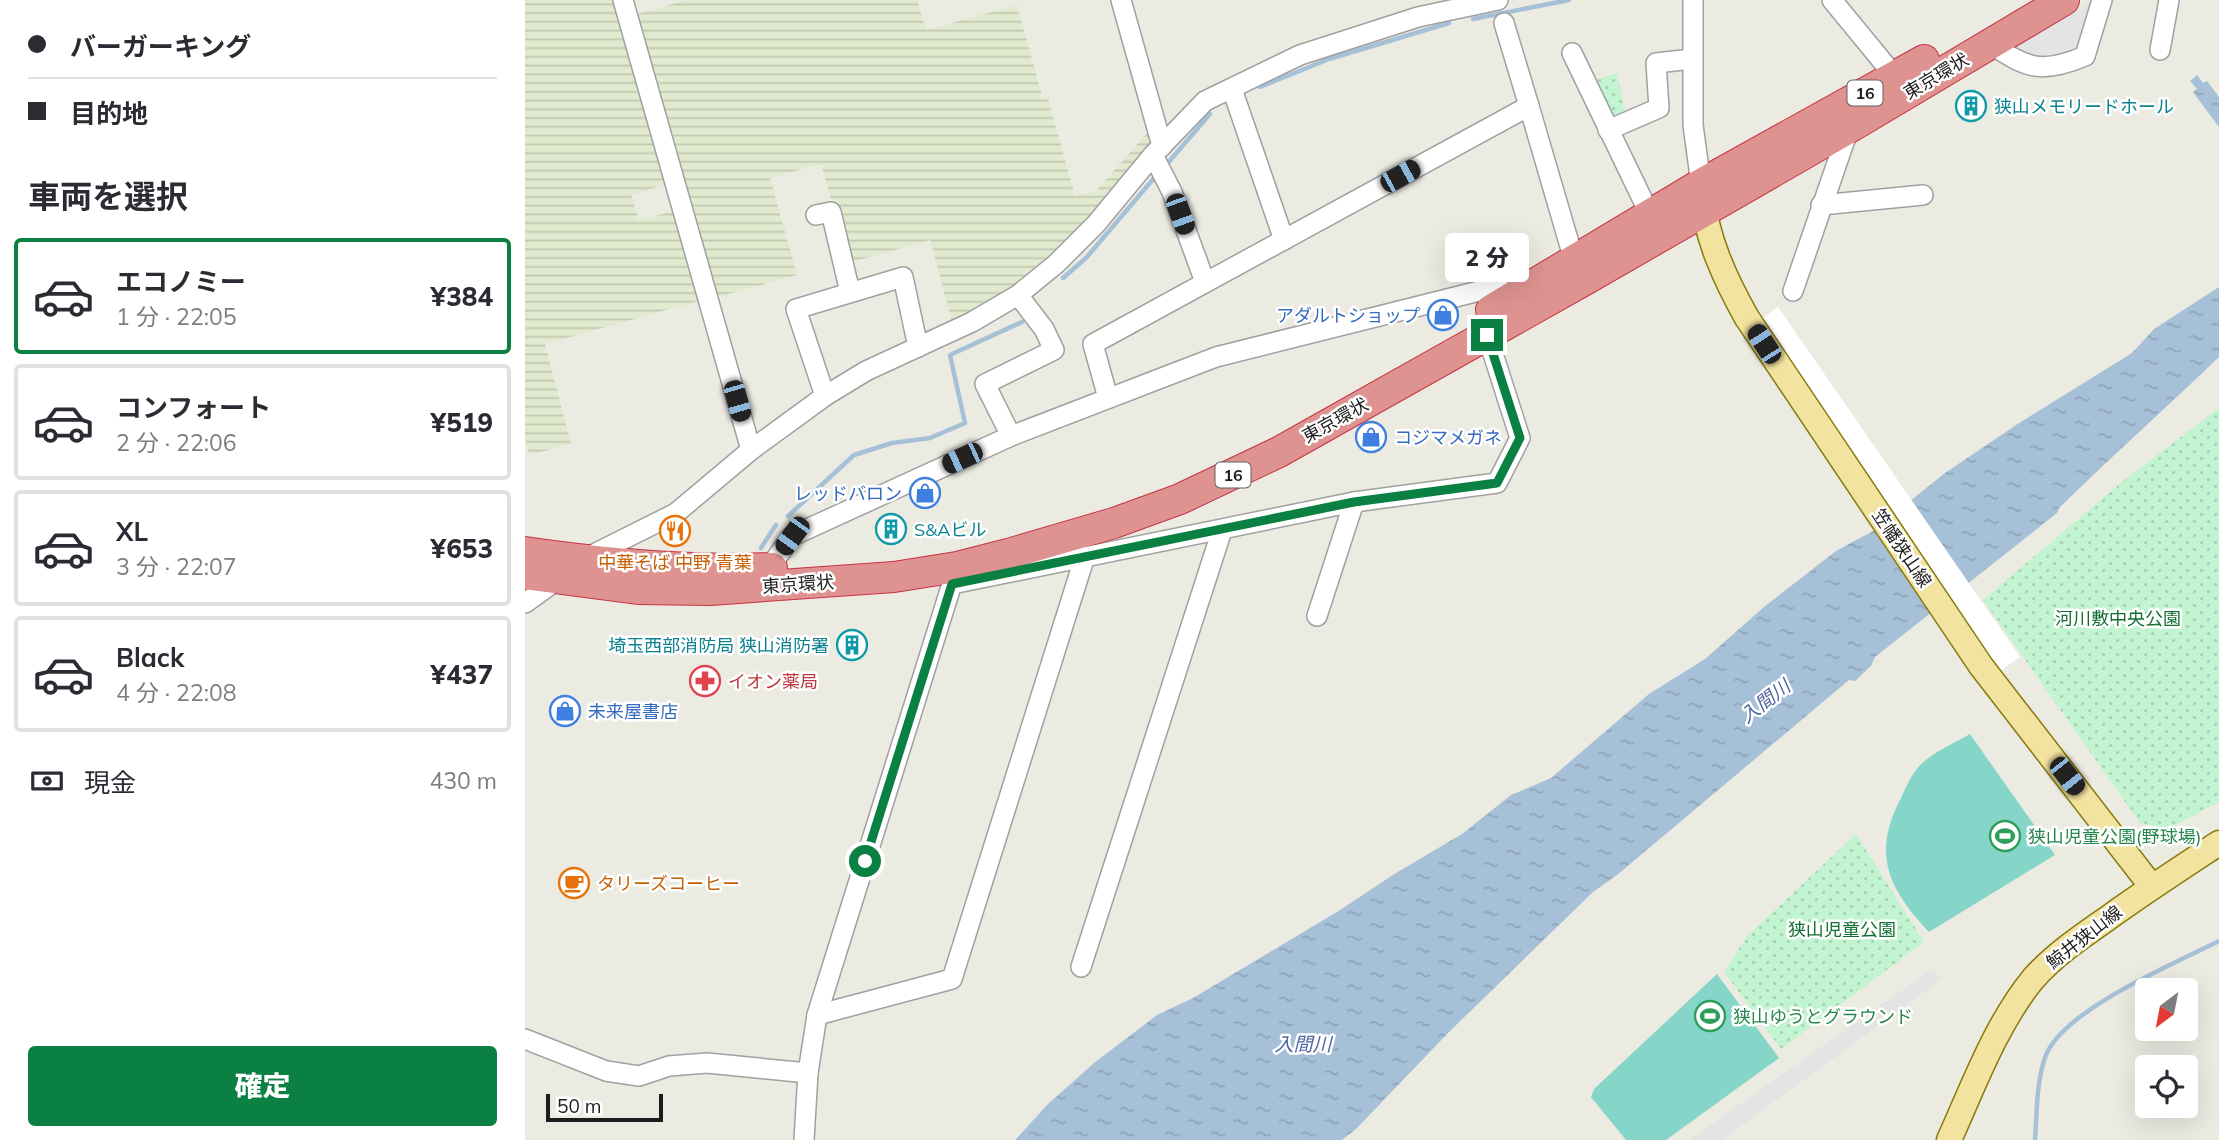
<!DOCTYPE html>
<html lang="ja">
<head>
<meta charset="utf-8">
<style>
	:root { --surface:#fff; --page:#f7f7f7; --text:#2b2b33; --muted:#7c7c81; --line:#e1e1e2; --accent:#0b8043 }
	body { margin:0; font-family:Mulish,"Noto Sans JP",sans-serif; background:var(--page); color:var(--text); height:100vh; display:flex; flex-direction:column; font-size:26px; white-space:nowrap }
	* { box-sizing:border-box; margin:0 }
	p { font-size:23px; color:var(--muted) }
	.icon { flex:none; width:38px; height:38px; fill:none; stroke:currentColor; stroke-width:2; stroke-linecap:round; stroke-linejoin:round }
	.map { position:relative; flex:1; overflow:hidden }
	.sheet { display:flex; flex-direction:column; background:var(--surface); width:525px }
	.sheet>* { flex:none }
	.top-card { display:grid; align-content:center; height:154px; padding:0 28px; background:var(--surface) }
	.needle { width:46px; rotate:212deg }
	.buttons { position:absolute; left:1610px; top:978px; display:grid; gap:14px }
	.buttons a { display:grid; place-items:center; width:63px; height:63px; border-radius:7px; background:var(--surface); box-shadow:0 7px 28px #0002; font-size:35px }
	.scale { position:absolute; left:21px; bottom:18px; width:117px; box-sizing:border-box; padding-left:7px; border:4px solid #1c1c1c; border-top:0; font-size:19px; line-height:24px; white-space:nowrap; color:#1c1c1c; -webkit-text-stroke:5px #fff; paint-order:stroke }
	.end { position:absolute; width:32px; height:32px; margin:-16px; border:9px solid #0b8043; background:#fff; box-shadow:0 0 0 4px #fff }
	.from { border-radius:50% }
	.bubble { position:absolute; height:49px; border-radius:7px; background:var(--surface); box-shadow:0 7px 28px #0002; font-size:23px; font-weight:800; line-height:49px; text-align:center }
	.car { position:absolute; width:21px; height:42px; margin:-21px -10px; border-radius:9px; box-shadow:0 0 5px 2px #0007; background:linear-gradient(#222 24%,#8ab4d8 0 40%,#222 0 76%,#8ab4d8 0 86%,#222 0) }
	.top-card b { display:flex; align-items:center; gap:24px; height:66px; font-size:26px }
	.top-card b+b { border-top:2px solid var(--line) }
	.top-card i { width:18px; height:18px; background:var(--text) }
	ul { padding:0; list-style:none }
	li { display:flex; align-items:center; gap:21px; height:116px; margin:0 14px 10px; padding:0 14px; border:4px solid var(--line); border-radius:7px }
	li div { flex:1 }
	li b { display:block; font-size:26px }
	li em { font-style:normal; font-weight:800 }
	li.on { border-color:var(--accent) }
	li>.icon { width:63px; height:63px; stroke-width:1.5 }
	h2 { padding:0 28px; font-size:32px; line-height:84px }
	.pay { display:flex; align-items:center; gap:18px; height:77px; padding:0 28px; font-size:26px }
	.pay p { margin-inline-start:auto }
	.action { display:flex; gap:14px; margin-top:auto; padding:14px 28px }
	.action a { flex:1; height:80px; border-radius:7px; background:var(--accent); color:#fff; font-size:28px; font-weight:800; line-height:80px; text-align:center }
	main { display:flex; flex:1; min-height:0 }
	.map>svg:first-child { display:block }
	.farmland { fill:url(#farmland-rules) }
	.park { fill:url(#park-dots) }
	.pitch { fill:#86d5c9 }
	.parking { fill:#e4e4e4 }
	.water { fill:url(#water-ripples) }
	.pier { fill:#fff }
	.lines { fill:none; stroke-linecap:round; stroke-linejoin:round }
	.stream { stroke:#a6c0d7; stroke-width:4.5 }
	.minor-casing { stroke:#a0a0a0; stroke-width:22 }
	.major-casing { stroke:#877b0c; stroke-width:27 }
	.highway-casing { stroke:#c73243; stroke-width:32 }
	.minor { stroke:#fff; stroke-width:19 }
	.major { stroke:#f3e3a0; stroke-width:24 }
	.highway { stroke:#de9390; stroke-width:30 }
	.route { stroke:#0b8043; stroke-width:9 }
	.labels { text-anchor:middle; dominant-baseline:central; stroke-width:5; stroke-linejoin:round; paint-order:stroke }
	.shield { fill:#fff; stroke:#606060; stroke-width:2 }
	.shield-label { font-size:16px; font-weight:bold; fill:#1c1c1c }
	.street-label { font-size:18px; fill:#1c1c1c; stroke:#fff }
	.culture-label { font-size:18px; fill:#0d838f; stroke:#fff; text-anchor:start }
	.shop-label { font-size:18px; fill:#366cbe; stroke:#fff; text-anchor:end }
	.food-label { font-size:18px; fill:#c56008; stroke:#fff }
	.park-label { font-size:18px; fill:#146f31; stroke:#fff }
	.health-label { font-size:18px; fill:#be3a42; stroke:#fff; text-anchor:start }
	.leisure-label { font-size:18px; fill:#27864d; stroke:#fff; text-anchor:start }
	.water-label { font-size:19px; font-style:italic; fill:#5167a2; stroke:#fff }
</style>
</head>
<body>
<main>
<section class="sheet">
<div class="top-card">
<b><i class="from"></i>バーガーキング</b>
<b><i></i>目的地</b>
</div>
<h2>車両を選択</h2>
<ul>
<li class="on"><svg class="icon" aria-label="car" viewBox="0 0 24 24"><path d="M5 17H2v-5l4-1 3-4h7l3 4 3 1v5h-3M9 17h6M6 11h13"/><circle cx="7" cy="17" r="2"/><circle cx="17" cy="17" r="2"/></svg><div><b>エコノミー</b><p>1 分 · 22:05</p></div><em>¥384</em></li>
<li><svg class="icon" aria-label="car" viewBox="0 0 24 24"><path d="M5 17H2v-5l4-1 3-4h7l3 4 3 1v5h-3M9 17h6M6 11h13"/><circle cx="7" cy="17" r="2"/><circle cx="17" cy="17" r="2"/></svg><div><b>コンフォート</b><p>2 分 · 22:06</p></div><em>¥519</em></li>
<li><svg class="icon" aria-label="car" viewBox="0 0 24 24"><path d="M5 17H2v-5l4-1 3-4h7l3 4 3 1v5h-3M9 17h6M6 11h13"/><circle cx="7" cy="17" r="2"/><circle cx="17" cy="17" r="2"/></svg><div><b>XL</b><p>3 分 · 22:07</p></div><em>¥653</em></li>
<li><svg class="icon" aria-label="car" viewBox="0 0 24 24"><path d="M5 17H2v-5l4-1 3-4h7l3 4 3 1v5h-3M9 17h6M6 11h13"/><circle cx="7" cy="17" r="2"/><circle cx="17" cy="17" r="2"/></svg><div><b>Black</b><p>4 分 · 22:08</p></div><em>¥437</em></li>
</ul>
<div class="pay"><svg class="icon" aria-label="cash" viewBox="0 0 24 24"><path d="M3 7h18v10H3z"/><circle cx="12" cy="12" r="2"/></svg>現金<p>430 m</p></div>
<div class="action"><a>確定</a></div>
</section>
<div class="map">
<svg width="1694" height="1140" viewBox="0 0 1694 1140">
	<defs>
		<pattern id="farmland-rules" width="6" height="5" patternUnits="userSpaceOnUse" patternTransform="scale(1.75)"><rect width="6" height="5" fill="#e1eace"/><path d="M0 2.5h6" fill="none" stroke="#c0c8b0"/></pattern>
		<pattern id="park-dots" width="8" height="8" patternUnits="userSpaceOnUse" patternTransform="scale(1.75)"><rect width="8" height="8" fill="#c2f4d1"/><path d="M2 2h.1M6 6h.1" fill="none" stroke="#a6d1b3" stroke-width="1.8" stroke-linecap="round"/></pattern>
		<pattern id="water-ripples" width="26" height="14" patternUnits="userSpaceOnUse" patternTransform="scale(1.75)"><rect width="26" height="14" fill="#a6c0d7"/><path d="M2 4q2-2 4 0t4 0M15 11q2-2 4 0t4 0" fill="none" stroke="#8ea4b8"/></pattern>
	</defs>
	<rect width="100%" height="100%" fill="#ecebe2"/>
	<!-- farmland -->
	<g class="farmland">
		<polygon points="0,0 91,0 145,183 106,195 114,220 153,210 177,300 20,344 46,444 4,455 0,439"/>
		<polygon points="161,0 392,0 401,30 492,5 518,99 523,98 550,196 572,190 623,132 627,139 627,147 567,221 482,296 428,325 405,240 324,263 296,164 245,178 272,275 193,297 109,15"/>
	</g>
	<!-- park -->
	<g class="park">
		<polygon points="1092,73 1100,111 1089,115 1083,113 1067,81"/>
		<polygon points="1694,408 1694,802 1643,829 1615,823 1458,600 1597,482"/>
		<polygon points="1331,834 1399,942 1256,1049 1199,972 1222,936"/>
	</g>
	<!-- pitch -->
	<g class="pitch">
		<path d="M1445,734L1530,855L1404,932C1364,889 1346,855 1376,798C1380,789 1385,778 1391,770C1403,754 1428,744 1445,734Z"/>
		<polygon points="1192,974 1254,1058 1141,1140 1101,1140 1066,1097 1069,1089"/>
	</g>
	<!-- parking -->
	<g class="parking">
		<polygon points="1569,0 1557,49 1522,61 1484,50"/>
		<polygon points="1407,969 1417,979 1197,1140 1164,1140"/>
	</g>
	<!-- water -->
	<g class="water">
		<polygon points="1672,75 1678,83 1682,81 1694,97 1694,127 1668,92 1672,89 1665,81"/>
		<path d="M1694,287V357C1641,408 1587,456 1534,508L1532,513L1350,657L1346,666L1330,681L1324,680L1092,875L1068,892L924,1032L831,1129L817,1140H490L523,1104L569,1063L632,1015L668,998L815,910L871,873L937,834L986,795L1026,778L1124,694L1180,659L1239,607L1311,551L1348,531L1420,473L1491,425L1607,353L1629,329Z"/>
	</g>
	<!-- pier -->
	<polygon class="pier" points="1253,307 1495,657 1458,683 1217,334"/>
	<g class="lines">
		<!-- stream -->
		<g class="stream">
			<polyline points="948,19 1044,0"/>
			<polyline points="735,87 804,59 924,23"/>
			<polyline points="642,164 685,114"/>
			<polyline points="538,278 561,258 630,177"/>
			<polyline points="263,516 329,455 367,443 405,438 440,423 425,355 497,322"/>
			<polyline points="236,548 251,525"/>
			<path d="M1510,1140C1512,1113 1511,1081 1521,1055C1540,1009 1649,964 1694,941"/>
		</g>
		<!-- minor casing -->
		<g class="minor-casing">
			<g id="minor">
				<polyline points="98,0 226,450"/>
				<polyline points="596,0 637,146"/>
				<polyline points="1168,0 1168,125 1176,184"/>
				<polyline points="1307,0 1376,84"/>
				<polyline points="979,23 1004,106"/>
				<path d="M1466,44C1502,69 1518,74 1560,56L1577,0"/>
				<polyline points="1635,50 1644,0"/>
				<polyline points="1047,53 1125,215"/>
				<polyline points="707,89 759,240"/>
				<polyline points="1083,130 1134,108 1131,63 1167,59"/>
				<polyline points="628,155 647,192 680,282"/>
				<polyline points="1296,205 1398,195"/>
				<polyline points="291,215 306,212 325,292"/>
				<polyline points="1268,291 1324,128"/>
				<polyline points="300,396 271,309 378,277 393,347"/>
				<polyline points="583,398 568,344 1004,106 1049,260"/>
				<polyline points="486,436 460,384 529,350 519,329 493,295"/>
				<polyline points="63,557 151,513 226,450 300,396 341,371 447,322 493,295 531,264 571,224 628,155 680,101 775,55 893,17 973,0"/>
				<polyline points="244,568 267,536 486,436 691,357 974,286 981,301"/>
				<polyline points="427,584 829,502 972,483 995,438 962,335"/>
				<polyline points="0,603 36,577"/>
				<polyline points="792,616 829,502"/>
				<polyline points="556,967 697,530"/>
				<polyline points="292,1015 427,979 560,556"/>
				<polyline points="0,1039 81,1071 114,1076 144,1066 182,1063 283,1073"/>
				<polyline points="279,1140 283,1073 292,1015 430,574"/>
			</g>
		</g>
		<!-- major casing -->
		<g class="major-casing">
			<g id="major">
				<path d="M1177,193C1181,238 1200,279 1222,318L1456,666L1627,887"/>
				<path d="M1424,1140C1448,1087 1471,1024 1508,979C1529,955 1557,936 1583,918C1619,892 1656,868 1694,843"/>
			</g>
		</g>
		<!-- highway casing -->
		<g class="highway-casing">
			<g id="highway">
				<polyline points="966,310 1176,184 1399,60"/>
				<path d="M0,552C82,564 165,571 247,568"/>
				<polyline points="0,574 113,589 185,590 369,577 432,567 483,554 589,523 655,499 754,452 1058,281 1324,128 1539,0"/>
			</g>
		</g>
		<!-- minor -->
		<use href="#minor" class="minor"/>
		<!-- major -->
		<use href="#major" class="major"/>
		<!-- highway -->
		<use href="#highway" class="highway"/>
	</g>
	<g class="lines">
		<!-- route -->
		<polyline class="route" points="340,861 427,584 829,502 972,483 995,438 962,335"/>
	</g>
	<!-- icons -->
	<defs>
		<g id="building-ring" transform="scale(1.575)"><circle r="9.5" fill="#fff" stroke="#0f9aa8" stroke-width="1.5"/><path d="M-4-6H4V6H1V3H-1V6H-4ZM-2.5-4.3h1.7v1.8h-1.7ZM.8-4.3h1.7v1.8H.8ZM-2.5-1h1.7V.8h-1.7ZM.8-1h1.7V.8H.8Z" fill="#0f9aa8"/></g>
		<g id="shop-ring" transform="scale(1.575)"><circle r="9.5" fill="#fff" stroke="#3f7fe0" stroke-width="1.5"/><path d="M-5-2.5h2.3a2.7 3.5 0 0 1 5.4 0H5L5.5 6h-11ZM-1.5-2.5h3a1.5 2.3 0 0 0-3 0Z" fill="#3f7fe0"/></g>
		<g id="restaurant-ring" transform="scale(1.575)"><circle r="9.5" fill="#fff" stroke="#e8710a" stroke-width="1.5"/><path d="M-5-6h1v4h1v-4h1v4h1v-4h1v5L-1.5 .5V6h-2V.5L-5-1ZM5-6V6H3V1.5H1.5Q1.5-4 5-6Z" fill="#e8710a"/></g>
		<g id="pharmacy-ring" transform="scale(1.575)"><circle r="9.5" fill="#fff" stroke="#e0444e" stroke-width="1.5"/><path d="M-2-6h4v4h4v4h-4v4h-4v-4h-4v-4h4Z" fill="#e0444e"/></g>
		<g id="stadium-ring" transform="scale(1.575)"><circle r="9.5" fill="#fff" stroke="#2e9e5b" stroke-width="1.5"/><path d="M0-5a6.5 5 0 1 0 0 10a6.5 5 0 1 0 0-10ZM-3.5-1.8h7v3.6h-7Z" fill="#2e9e5b"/></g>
		<g id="cafe-ring" transform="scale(1.575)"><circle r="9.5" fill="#fff" stroke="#e8710a" stroke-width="1.5"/><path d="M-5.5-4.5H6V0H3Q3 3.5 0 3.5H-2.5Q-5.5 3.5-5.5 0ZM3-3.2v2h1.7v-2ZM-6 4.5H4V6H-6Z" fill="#e8710a"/></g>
	</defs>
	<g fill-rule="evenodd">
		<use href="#building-ring" x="1446" y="106"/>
		<use href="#shop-ring" x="918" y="315"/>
		<use href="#shop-ring" x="846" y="437"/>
		<use href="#shop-ring" x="400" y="493"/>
		<use href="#building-ring" x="366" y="529"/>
		<use href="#restaurant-ring" x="150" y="531"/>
		<use href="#building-ring" x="327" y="645"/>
		<use href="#pharmacy-ring" x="180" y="681"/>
		<use href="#shop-ring" x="40" y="711"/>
		<use href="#stadium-ring" x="1480" y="836"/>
		<use href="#cafe-ring" x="49" y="883"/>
		<use href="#stadium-ring" x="1185" y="1016"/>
	</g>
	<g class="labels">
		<!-- shield labels -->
		<g class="shield">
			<rect x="1322.5" y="80.5" width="35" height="25" rx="5"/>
			<rect x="690.5" y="462.5" width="35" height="25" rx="5"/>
		</g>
		<g class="shield-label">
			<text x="1340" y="93">16</text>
			<text x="708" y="475">16</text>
		</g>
		<!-- street labels -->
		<g class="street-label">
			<text transform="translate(1411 76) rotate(-31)">東京環状</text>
			<text transform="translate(810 420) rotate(-29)">東京環状</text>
			<text transform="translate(1377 548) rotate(56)">笠幡狭山線</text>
			<text transform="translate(273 584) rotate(-4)">東京環状</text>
			<text transform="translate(1559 937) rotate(-38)">鯨井狭山線</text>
		</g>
		<!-- culture labels -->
		<g class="culture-label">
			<text x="1469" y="106">狭山メモリードホール</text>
			<text x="389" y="529">S&amp;Aビル</text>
			<text x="304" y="645" text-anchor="end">埼玉西部消防局 狭山消防署</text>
		</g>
		<!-- shop labels -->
		<g class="shop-label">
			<text x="895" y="315">アダルトショップ</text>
			<text x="869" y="437" text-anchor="start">コジマメガネ</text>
			<text x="377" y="493">レッドバロン</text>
			<text x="63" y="711" text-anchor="start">未来屋書店</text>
		</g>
		<!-- food labels -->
		<g class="food-label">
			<text x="150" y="562">中華そば 中野 青葉</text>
			<text x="72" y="883" text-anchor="start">タリーズコーヒー</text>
		</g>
		<!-- park labels -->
		<g class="park-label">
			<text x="1593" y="618">河川敷中央公園</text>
			<text x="1317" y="929">狭山児童公園</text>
		</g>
		<!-- health labels -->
		<g class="health-label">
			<text x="203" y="681">イオン薬局</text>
		</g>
		<!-- leisure labels -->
		<g class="leisure-label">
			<text x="1503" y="836">狭山児童公園(野球場)</text>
			<text x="1208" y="1016">狭山ゆうとグラウンド</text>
		</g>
		<!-- water labels -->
		<g class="water-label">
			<text transform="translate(1240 701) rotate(-38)">入間川</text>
			<text x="778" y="1044">入間川</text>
		</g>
	</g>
</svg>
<div class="buttons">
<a><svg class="needle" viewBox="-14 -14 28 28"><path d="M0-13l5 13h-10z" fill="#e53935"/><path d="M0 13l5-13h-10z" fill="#7c7c81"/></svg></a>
<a><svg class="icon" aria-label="locate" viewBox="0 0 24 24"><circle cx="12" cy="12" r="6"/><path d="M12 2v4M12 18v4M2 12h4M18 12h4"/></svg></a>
</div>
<div class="scale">50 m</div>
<i class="end from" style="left:340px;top:861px"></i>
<i class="end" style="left:962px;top:335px"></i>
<div class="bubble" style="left:920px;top:233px;width:84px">2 分</div>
<i class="car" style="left:875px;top:176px;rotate:61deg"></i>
<i class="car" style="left:655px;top:214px;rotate:160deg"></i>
<i class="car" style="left:1239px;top:344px;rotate:327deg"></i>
<i class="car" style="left:212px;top:401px;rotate:164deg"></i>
<i class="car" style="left:437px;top:458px;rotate:245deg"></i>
<i class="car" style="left:267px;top:536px;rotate:216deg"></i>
<i class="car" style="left:1542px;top:776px;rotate:142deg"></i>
</div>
</main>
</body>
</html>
